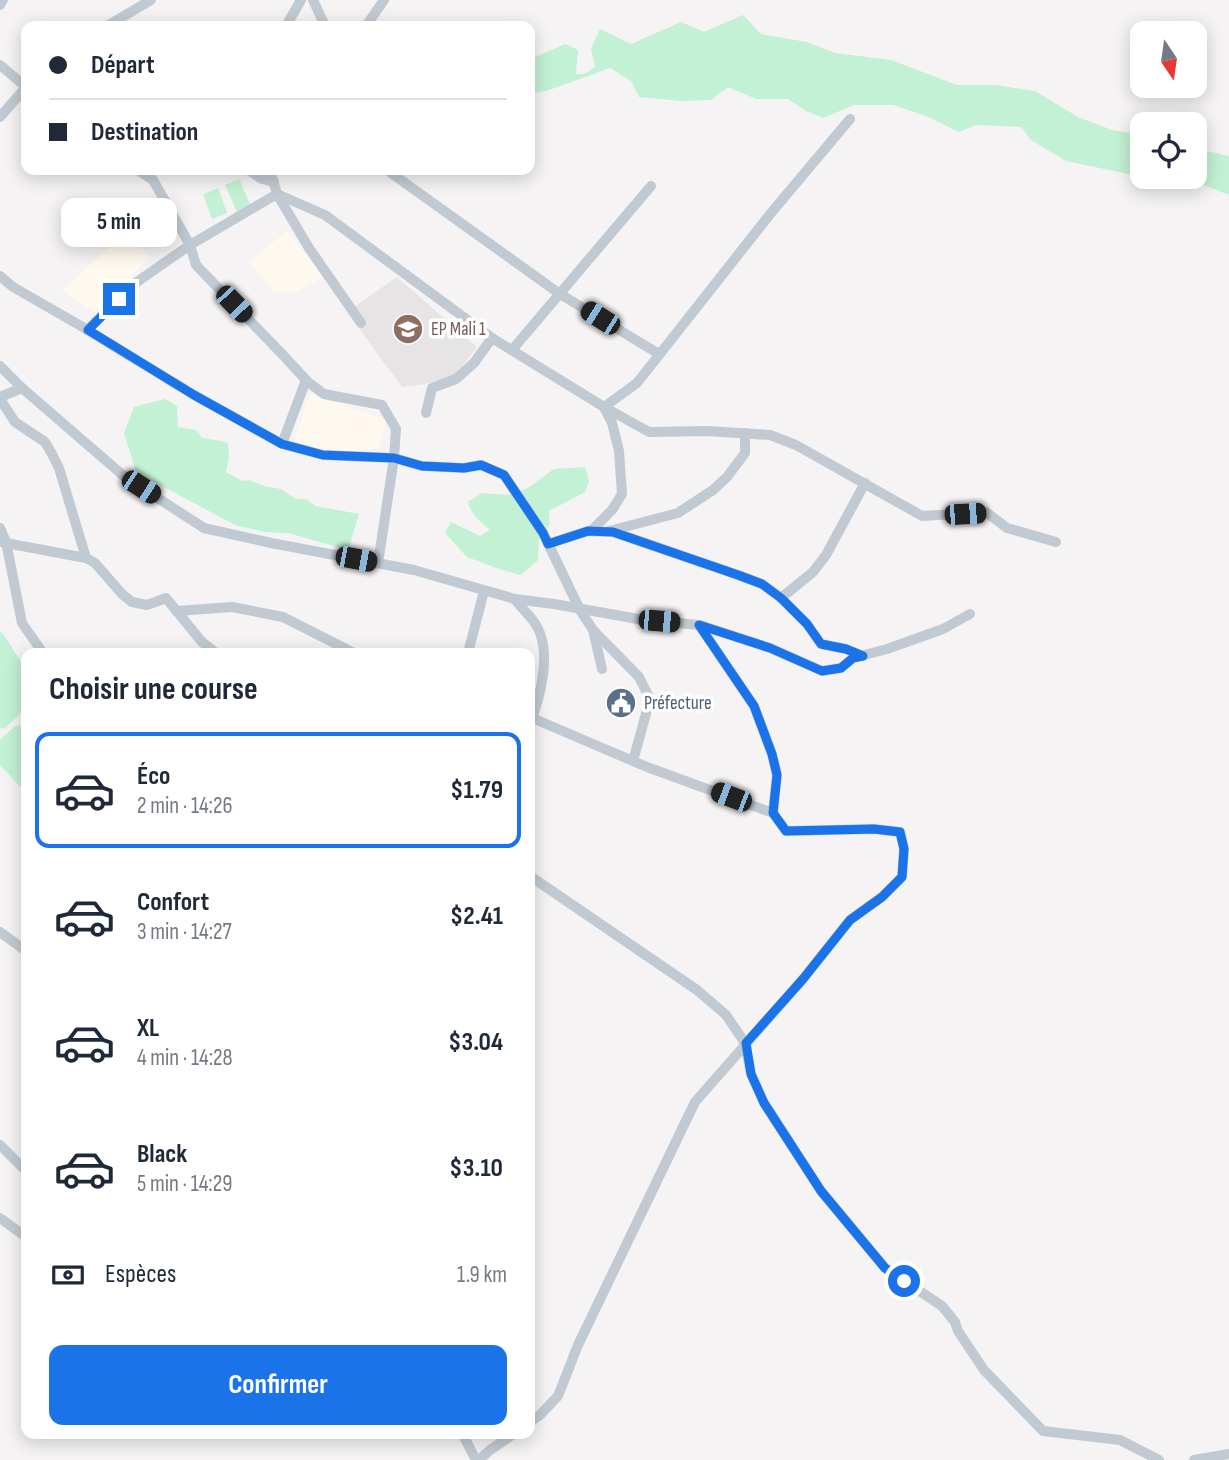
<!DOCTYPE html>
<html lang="fr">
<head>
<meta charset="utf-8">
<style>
	:root { --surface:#fff; --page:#f6f6f7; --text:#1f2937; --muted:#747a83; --line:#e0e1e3; --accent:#1a73e8 }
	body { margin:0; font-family:"Sofia Sans Condensed",sans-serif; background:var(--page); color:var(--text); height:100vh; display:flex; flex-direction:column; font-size:26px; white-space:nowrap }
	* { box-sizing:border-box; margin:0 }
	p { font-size:23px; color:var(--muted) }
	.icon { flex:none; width:38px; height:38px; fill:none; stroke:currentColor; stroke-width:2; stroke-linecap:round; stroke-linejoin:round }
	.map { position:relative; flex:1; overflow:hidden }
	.sheet { position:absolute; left:21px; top:648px; width:514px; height:791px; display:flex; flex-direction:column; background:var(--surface); border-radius:14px; box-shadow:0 4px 18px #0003 }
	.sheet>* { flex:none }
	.guide { position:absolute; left:21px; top:21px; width:514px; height:154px; border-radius:14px; box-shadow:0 4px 18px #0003; display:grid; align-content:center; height:154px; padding:0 28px; background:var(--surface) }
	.needle { width:46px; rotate:167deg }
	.tools { position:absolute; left:1130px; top:21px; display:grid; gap:14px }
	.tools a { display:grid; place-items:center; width:77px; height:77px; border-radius:14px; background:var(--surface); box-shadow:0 4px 18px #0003; font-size:35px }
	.end { position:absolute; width:32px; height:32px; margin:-16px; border:9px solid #1a73e8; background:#fff; box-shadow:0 0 0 4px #fff }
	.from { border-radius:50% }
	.bubble { position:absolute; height:49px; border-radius:14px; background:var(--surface); box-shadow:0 4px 18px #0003; font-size:23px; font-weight:700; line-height:49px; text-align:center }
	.car { position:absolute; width:21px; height:42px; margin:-21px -10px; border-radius:9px; box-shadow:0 0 5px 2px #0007; background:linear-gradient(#222 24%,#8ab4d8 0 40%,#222 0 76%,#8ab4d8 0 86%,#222 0) }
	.guide b { display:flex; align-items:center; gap:24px; height:66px; font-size:26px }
	.guide b+b { border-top:2px solid var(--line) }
	.guide i { width:18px; height:18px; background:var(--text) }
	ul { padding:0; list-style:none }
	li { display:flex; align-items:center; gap:21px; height:116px; margin:0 14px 10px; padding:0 14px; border:4px solid transparent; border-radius:14px }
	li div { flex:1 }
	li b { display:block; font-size:26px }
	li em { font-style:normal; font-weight:700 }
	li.current { border-color:var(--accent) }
	li>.icon { width:63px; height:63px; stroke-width:1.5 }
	h2 { padding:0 28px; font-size:32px; line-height:84px }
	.pay { display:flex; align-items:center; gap:18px; height:77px; padding:0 28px; font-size:26px }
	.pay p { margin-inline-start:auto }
	.primary-button { display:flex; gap:14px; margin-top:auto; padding:14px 28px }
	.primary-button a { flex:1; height:80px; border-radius:14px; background:var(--accent); color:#fff; font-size:28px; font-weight:700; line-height:80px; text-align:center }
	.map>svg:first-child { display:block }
	.commercial { fill:#fdf9ef }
	.education { fill:#e6e4e5 }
	.green { fill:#c3f1d5 }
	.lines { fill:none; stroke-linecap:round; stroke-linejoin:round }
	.minor { stroke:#c1cad2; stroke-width:10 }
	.route { stroke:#1a73e8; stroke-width:9 }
	.labels { text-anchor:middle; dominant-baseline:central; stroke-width:7; stroke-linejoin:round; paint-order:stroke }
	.education-label { font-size:19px; fill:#785e54; stroke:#fff; text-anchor:start }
	.service-label { font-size:19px; fill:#4e5e75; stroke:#fff; text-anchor:start }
</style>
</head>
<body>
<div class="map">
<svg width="1229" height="1460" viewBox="0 0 1229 1460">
	<rect width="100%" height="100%" fill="#f5f3f3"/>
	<!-- commercial -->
	<g class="commercial">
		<polygon points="287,231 323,277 298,291 273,292 250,261"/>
		<polygon points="124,234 151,256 95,312 61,291"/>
		<polygon points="310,394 386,420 379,449 375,448 348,453 300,445 295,438"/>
	</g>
	<!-- education -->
	<polygon class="education" points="397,277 477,347 455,376 426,384 402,387 347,312"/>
	<!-- green -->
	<g class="green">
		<polygon points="743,15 761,34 807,42 835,53 891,60 957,85 996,85 1035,91 1078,117 1112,130 1143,135 1143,177 1066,161 1031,140 1021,127 976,125 959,132 926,116 893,105 854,105 823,118 806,111 788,99 756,99 728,87 711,100 681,101 639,97 631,81 610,68 549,90 530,94 530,62 533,58 565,44 578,50 576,74 584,74 595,67 591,48 600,29 631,44 681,22 704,32"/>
		<polygon points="1195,137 1207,151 1229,156 1229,195 1196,182 1143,177 1195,177"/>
		<polygon points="239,179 251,206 237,212 225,185"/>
		<polygon points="218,188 227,213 212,219 203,194"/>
		<polygon points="165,399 177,406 178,427 196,430 202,438 216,440 228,443 229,458 226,472 242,481 249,480 264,486 281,489 296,499 306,499 315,506 359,514 348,550 288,533 264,532 235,525 136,472 124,433 134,407"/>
		<path d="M585,467L589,481L585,492L549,511L550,524L539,539L538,560L521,575L499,569L467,557L445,533L451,522L480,536L490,530C481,522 471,515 468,502L482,493L508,495L528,488L554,469Z"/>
		<path d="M0,631C11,641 14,657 26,665V708L4,729L0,728Z"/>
		<polygon points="26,725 26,793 0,765 0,740 15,726"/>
	</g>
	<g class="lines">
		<!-- minor -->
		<g class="minor">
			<polyline points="313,0 325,26"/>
			<polyline points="0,5 3,0"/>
			<polyline points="107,26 151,0"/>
			<polyline points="286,26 301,0"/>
			<polyline points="366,26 384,0"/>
			<polyline points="0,65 26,87"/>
			<polyline points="0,117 26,87"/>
			<polyline points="138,170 153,180 190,245 196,265 282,354 308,382 324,394 382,405 396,429 394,458 378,563"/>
			<polyline points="248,170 262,179 274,182"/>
			<polyline points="270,170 277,194 309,248 361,323"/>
			<polyline points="387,170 560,294 659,354"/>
			<polyline points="0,276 13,287 81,326 194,395 282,444 323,455 394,458 422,466 464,468 481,465 504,475 543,533 580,610 593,630 602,669"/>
			<polyline points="87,330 134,284 190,245 277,194 325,215 492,338 604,407 649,432 707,431 770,435 796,445 922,516 986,512 1007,528 1056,542"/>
			<polyline points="512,350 651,186"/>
			<polyline points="0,366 22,388 125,477 204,528 271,543 414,570 515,599 554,604 638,619 699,625 754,706 772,754 777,775 773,813 786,831 874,829 900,832 904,849 902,877 882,897 850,920 803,979 695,1102 578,1345 558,1396 540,1415 530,1422"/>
			<polyline points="0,397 22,388"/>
			<polyline points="0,399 15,422 45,442 52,454 59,468 86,558"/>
			<polyline points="426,413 432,388 456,379 474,363 492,338"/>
			<polyline points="282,444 306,380"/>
			<polyline points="0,528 6,542 22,623 43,653"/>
			<polyline points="591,531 612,510 622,494 619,451 612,423 604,407 637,383 771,213 850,119"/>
			<polyline points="609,531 678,513 713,490 727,477 745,453 745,433"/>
			<polyline points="0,542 86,558 95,563 122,594 132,602 147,605 166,598 202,642 216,653"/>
			<polyline points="548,544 588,531 613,532 738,575 762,584 781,598 807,624 821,644 846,649 863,656"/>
			<polyline points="781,598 813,572 826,555 865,483"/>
			<path d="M515,599C521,608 531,616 536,625C552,651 541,694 531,721"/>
			<polyline points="176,611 232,607 283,617 354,653"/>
			<polyline points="700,625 770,648 822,671 841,668 853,658 887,649 943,629 970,614"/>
			<polyline points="594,631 639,677 650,699 633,761"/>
			<polyline points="468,653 484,591"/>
			<polyline points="530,717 647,767 773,813"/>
			<polyline points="530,876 697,990 726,1015 745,1043 751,1074 764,1103 821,1191 885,1268 942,1306 955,1322 958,1331 984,1370 1043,1431 1120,1440 1159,1460"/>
			<polyline points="0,932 26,951"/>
			<polyline points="0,1145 26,1171"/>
			<polyline points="0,1218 26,1237"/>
			<polyline points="462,1433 476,1460"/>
			<polyline points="479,1460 490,1450 515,1433"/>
			<polyline points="1194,1460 1229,1454"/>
		</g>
	</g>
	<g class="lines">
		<!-- route -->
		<polyline class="route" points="119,299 88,330 194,395 282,444 323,455 394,458 422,466 464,468 481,465 504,475 543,533 548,544 588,531 613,532 738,575 762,584 781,598 807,624 821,644 846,649 863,656 853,658 841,668 822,671 770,648 699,625 754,706 772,754 777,775 773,813 786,831 874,829 900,832 904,849 902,877 882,897 850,920 803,979 746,1043 751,1074 764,1103 821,1191 885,1268 904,1281"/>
	</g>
	<!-- icons -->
	<defs>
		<g id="school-disc" transform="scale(1.575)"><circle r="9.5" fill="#8d6e63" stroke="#fff"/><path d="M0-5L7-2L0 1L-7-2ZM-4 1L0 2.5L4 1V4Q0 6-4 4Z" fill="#fff"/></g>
		<g id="civic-disc" transform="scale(1.575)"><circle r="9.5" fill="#5c6f8a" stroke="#fff"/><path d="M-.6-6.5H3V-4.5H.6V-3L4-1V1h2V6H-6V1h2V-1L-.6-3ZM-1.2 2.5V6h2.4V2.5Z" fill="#fff"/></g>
	</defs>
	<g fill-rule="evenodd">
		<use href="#school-disc" x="408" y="329"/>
		<use href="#civic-disc" x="621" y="703"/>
	</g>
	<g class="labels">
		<!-- education labels -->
		<g class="education-label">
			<text x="431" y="329">EP Mali 1</text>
		</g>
		<!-- service labels -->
		<g class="service-label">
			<text x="644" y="703">Préfecture</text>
		</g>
	</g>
</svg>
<div class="tools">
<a><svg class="needle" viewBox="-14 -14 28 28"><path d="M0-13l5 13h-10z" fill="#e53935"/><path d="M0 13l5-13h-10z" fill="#747a83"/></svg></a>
<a><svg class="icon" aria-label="locate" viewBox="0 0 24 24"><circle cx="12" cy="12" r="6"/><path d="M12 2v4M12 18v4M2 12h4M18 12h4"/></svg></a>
</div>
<i class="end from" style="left:904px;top:1281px"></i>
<i class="end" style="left:119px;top:299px"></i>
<div class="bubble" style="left:61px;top:198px;width:116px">5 min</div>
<i class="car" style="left:234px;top:304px;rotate:136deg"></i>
<i class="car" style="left:600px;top:318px;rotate:302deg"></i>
<i class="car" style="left:141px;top:487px;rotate:123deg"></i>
<i class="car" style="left:965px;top:514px;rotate:87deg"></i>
<i class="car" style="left:356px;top:559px;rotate:101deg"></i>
<i class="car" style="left:659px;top:621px;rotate:95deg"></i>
<i class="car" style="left:731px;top:797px;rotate:291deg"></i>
<div class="guide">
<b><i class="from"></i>Départ</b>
<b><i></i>Destination</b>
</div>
<section class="sheet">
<h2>Choisir une course</h2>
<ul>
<li class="current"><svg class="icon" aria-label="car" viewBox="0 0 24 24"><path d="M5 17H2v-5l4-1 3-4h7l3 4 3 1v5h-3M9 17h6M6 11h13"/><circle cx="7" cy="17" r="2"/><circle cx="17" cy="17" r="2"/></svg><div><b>Éco</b><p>2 min · 14:26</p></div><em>$1.79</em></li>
<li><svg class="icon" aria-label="car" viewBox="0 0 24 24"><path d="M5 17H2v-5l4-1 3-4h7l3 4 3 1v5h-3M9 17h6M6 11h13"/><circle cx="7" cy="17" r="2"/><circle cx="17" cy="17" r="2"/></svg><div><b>Confort</b><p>3 min · 14:27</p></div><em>$2.41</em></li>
<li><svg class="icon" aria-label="car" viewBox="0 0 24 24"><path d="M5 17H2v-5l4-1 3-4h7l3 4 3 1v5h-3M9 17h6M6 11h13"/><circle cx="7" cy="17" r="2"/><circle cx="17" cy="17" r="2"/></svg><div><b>XL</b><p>4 min · 14:28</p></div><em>$3.04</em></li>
<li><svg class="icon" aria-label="car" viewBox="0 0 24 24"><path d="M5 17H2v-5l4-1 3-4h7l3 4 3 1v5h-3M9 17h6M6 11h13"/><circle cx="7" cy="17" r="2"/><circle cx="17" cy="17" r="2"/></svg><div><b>Black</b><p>5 min · 14:29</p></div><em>$3.10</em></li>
</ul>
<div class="pay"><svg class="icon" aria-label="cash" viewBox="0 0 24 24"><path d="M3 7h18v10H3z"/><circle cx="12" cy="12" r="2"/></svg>Espèces<p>1.9 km</p></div>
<div class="primary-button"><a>Confirmer</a></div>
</section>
</div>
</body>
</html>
